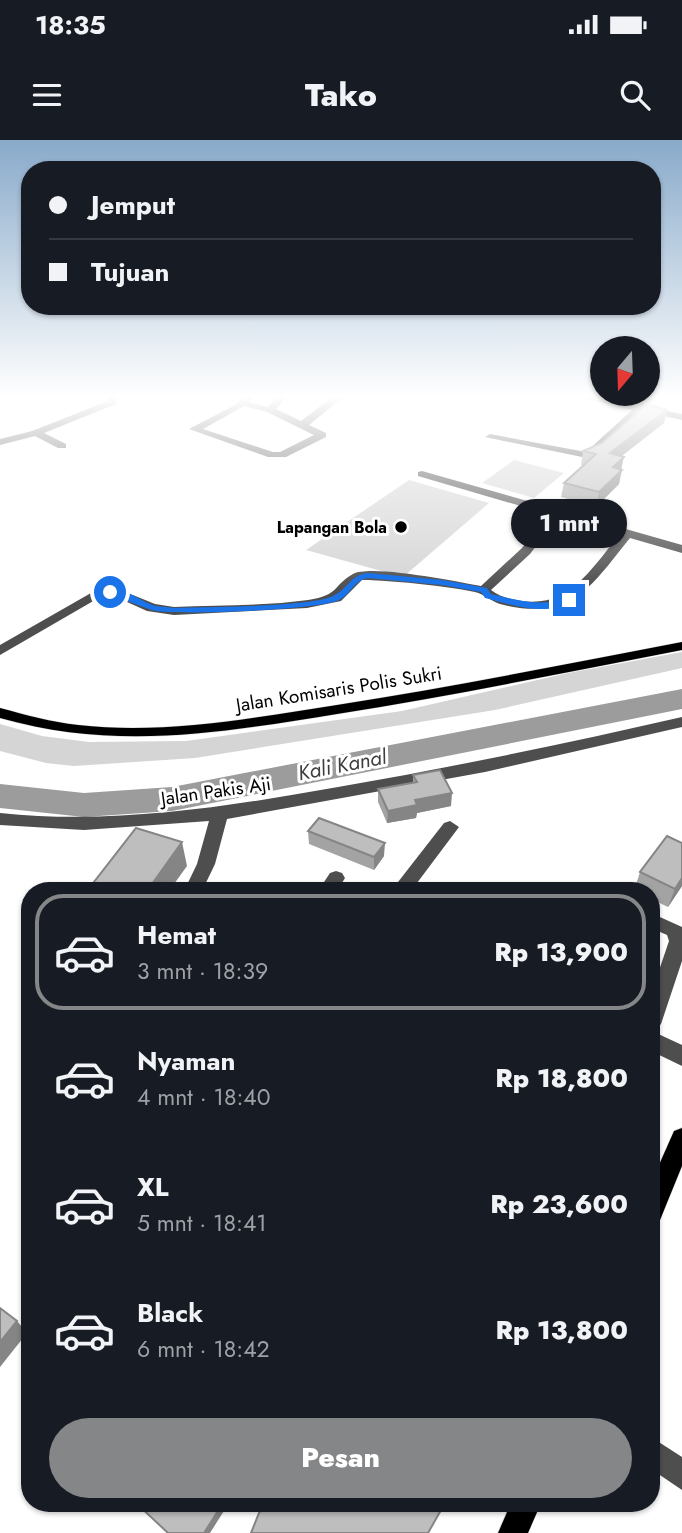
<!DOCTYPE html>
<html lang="id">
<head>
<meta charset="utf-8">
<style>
	:root { --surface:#171b24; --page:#242831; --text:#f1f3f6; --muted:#9ea1a6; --line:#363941; --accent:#858687 }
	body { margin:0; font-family:Jost,sans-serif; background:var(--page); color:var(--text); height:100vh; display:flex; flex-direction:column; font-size:26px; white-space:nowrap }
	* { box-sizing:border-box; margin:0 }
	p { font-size:23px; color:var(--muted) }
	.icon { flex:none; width:38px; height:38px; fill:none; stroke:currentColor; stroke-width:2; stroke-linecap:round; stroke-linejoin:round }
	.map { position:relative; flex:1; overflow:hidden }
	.side { position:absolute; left:21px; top:742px; width:639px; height:630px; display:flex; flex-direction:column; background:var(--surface); border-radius:28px; box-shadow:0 2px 5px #0004 }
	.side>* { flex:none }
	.guide { position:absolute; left:21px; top:21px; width:640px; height:154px; border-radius:28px; box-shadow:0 2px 5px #0004; display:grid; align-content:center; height:154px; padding:0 28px; background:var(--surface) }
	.needle { width:46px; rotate:199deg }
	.controls { position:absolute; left:590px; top:196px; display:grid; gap:14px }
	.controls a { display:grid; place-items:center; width:70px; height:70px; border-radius:50%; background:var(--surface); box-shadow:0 2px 5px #0004; font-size:35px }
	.end { position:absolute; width:32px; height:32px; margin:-16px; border:9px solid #1a73e8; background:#fff; box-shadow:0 0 0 4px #fff }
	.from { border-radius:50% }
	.bubble { position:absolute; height:49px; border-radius:24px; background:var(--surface); box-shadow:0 2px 5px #0004; font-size:23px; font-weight:800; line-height:49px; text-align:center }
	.guide b { display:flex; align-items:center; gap:24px; height:66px; font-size:26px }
	.guide b+b { border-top:2px solid var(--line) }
	.guide i { width:18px; height:18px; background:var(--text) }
	ul { padding:12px 0 0; list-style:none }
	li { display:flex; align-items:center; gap:21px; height:116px; margin:0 14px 10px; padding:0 14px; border:4px solid transparent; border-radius:28px }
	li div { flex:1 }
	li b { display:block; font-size:26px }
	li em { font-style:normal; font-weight:800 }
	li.selected { border-color:var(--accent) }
	li>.icon { width:63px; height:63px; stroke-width:1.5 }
	.cta { display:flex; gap:14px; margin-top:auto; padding:14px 28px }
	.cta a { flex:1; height:80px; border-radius:42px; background:var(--accent); color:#fff; font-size:28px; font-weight:800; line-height:80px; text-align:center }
	.status { display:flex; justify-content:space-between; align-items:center; height:49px; padding:0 35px; background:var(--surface); direction:ltr }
	.status svg { height:19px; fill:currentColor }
	header { display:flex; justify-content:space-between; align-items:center; height:91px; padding:0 28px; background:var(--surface); font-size:32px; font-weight:800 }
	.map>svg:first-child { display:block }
	.green { fill:#d5d5d5 }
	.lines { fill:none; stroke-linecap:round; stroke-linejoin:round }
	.river { fill:#9c9c9c; fill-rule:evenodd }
	.major-casing { stroke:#dbdbdb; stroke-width:1 }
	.minor { fill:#4e4e4e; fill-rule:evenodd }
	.major { fill:#000; fill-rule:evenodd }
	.wall { fill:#a3a3a3 }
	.shaded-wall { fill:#858585 }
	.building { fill:#bebebe; stroke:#858585; stroke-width:2 }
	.route { fill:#1a73e8 }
	.poi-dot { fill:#000; stroke:#fff; stroke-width:2.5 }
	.labels { text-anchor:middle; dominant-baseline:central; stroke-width:6; stroke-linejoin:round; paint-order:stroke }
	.far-poi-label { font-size:16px; font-weight:bold; fill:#000; stroke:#fff; text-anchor:end }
	.street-label { font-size:19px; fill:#000; stroke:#fff }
	.water-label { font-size:21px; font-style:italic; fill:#3d3d3d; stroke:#fff }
</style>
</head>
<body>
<div class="status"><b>18:35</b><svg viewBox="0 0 49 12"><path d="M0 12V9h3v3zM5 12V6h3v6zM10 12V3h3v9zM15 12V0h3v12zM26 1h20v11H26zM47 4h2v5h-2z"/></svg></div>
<header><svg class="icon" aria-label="menu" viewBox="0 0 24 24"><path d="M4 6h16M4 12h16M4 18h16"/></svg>Tako<svg class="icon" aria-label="search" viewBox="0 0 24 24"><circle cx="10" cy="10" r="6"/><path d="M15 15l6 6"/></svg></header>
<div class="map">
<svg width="682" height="1393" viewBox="0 0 682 1393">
	<rect width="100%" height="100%" fill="#fff"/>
	<!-- green -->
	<g class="green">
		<polygon points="514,320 564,333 534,358 482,343"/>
		<polygon points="409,340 489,363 403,437 306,410"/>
		<polygon points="682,512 682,528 495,570 195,618 74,626 46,623 0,611 0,584 42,596 89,602 186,601 402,571 568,533"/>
	</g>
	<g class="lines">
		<!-- river -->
		<polygon class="river" points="682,549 682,569 172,671 84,677 0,668 0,644 84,653 172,647"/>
		<!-- major casing -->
		<g class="major-casing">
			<g id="major">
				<path d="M682,502V510C567,532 452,556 337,574C219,593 117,611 0,578V568C26,575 51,582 78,585C164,595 252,578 337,565C452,547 567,524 682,502Z"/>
				<polygon points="682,988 682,1026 660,1080 651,1083 651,1043 674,991"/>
				<polygon points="511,1363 541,1363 528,1393 498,1393"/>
			</g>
		</g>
		<!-- minor -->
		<g class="minor">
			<polygon points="108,255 118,255 116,264 44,293 66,304 66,308 58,308 35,296 0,305 0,299 32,291 108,261"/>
			<path d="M245,255H255L249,262L268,267L278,255H288L276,269L301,281L335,255H346L309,285L326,293V297L286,317H268L189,289L235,265ZM244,266L267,272L314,295L280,312H273L203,289Z"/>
			<polygon points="570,255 588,255 634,264 633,255 643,255 644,266 682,274 682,280 641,271 597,315 587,318 485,297 490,294 586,312 632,270"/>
			<path d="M422,331L682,405V413L630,398C592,445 572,481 504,465C493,463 484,454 475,452C440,445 404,442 368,440H362L341,461L307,468L174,475L147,471L116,457L95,460L0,515V505L91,453L118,449L155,464L174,467C218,465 265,466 308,460C340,455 332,446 353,434C371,424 458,442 481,446L522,408L548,374L418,336V332ZM558,377L619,395C593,427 569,468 522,461C510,459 500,457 491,450L530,414Z"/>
			<path d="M682,577V587L485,632L227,679L215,724L202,751H184L197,724L209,681L84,690L0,685V673C114,685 226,667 338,647C454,627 568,603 682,577Z"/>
			<polygon points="450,681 459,687 411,751 391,751 444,683"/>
			<polygon points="336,731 342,733 345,738 337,751 318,751 330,733"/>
			<polygon points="651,773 682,787 682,821 661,884 654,892 682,905 682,926 651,911 651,854 669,801 667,795 651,788"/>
			<polygon points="651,1297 682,1317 682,1350 651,1329"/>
		</g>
		<!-- major -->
		<use href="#major" class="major"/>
	</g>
	<!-- wall -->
	<g class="wall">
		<polygon points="664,283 622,316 621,329 619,344 596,367 561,357 564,343 584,325 581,325 583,311"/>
		<polygon points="413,635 451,666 417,673 416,678 387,683 378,662 378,649 413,643"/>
		<polygon points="308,691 384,716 374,730 309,704"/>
		<polygon points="640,732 682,746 668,767 651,759 651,751 634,751"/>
	</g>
	<!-- shaded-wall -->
	<g class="shaded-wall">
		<polygon points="667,270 664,283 607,327 610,313"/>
		<polygon points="624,317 621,330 613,327"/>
		<polygon points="622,330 619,344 596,367 599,352"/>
		<polygon points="452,653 451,666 417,673 416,678 387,683 388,671 415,660"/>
		<polygon points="182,702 187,726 169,751 147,751"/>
		<polygon points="385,703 384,716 374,730 374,717"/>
		<polygon points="682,738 682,746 668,767 675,749"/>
		<polygon points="17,1181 27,1193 0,1227 0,1202"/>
		<polygon points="223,1363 229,1363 210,1393 204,1393"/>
	</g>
	<!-- building -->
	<g class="building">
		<polygon points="647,264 667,270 610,313 624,317 613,327 622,330 599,352 564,343 596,314 583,311 602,303"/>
		<polygon points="440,630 452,653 415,660 417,665 388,671 378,649 417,642 413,635"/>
		<polygon points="319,678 385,703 374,717 308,691"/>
		<polygon points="136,688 182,702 147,751 87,751"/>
		<polygon points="667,696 682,703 682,738 675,749 640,732"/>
		<polygon points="436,743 452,751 429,751"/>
		<polygon points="0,1168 17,1181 0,1202"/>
		<polygon points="136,1363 223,1363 204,1393 168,1393"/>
		<polygon points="266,1363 445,1363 428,1393 251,1393 259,1373"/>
	</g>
	<!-- sky -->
	<linearGradient id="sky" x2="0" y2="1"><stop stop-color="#89aaca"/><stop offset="0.57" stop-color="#fff"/><stop offset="1" stop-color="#fff" stop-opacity="0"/></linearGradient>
	<rect width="682" height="450" fill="url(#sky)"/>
	<!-- route -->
	<path class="route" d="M368,433L442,440L487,448L491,454C520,461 541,467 569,458L574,460C547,478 513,465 485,458L481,452L442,445L368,438C354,440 351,454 339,460C320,470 181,475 156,471C152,471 109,454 106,452C123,444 140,462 156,466C162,467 169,467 174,468C205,467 311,467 333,456C348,449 350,435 368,433Z"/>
	<!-- markers -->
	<circle class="poi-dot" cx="401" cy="387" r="7"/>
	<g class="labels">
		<!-- far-poi labels -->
		<g class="far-poi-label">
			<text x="387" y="387">Lapangan Bola</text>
		</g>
		<!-- street labels -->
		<g class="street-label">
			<text transform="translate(339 549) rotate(-9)">Jalan Komisaris Polis Sukri</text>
			<text transform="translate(216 651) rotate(-8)">Jalan Pakis Aji</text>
		</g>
		<!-- water labels -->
		<g class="water-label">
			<text transform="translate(342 625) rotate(-11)">Kali Kanal</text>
		</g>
	</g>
</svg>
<div class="controls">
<a><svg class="needle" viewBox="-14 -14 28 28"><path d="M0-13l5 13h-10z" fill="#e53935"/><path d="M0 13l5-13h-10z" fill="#9ea1a6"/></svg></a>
</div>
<i class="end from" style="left:110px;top:452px"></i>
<i class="end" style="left:569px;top:460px"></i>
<div class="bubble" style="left:511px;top:359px;width:116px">1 mnt</div>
<div class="guide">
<b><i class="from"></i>Jemput</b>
<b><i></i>Tujuan</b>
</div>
<section class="side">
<ul>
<li class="selected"><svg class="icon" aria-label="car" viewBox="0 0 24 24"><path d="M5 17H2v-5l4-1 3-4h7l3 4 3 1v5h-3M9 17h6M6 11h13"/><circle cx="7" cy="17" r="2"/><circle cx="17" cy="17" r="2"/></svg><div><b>Hemat</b><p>3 mnt · 18:39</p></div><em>Rp 13,900</em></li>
<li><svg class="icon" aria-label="car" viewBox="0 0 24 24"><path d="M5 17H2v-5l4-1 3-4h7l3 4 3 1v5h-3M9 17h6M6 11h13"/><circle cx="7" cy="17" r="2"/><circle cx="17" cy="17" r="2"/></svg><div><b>Nyaman</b><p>4 mnt · 18:40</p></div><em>Rp 18,800</em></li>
<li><svg class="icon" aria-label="car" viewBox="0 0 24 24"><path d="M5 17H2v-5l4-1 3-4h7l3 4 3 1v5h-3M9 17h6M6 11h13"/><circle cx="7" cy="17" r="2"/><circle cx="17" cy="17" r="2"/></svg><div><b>XL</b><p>5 mnt · 18:41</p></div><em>Rp 23,600</em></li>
<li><svg class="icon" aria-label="car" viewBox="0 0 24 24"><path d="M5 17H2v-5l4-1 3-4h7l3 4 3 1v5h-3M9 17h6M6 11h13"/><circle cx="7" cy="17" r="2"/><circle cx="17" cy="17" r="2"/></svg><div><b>Black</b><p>6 mnt · 18:42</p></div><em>Rp 13,800</em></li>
</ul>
<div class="cta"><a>Pesan</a></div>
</section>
</div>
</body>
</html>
